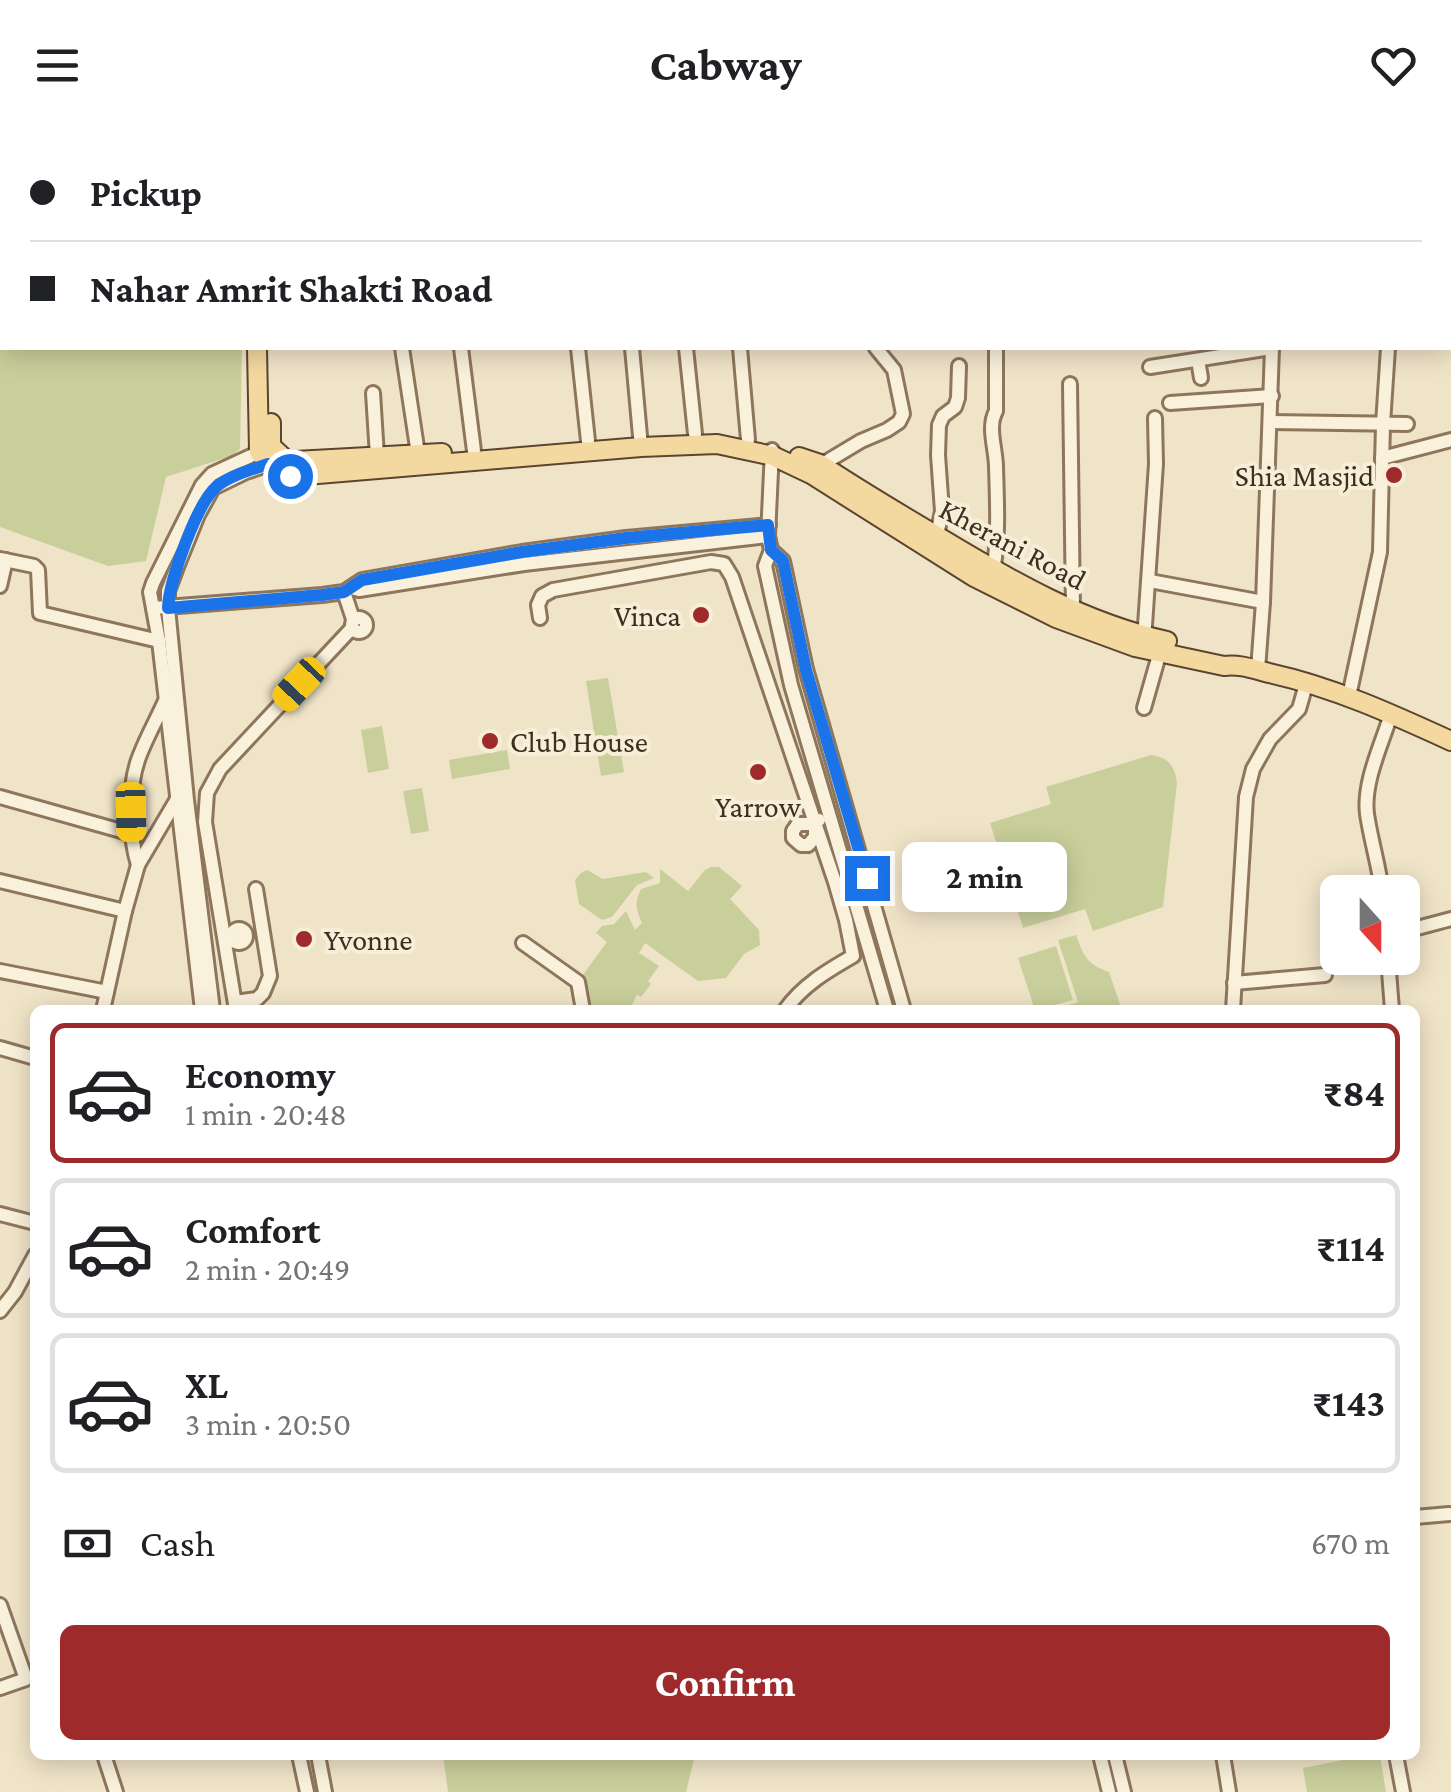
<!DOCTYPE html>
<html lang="en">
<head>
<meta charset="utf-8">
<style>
	:root { --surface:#fff; --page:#f2f2f2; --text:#202124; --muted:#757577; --line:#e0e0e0; --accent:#9e2a2b }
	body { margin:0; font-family:"Crimson Pro",serif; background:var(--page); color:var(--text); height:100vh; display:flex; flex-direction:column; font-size:38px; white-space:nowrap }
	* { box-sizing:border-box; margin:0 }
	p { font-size:32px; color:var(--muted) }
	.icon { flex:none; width:55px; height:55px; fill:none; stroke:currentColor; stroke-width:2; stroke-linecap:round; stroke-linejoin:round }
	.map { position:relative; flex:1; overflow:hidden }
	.drawer { position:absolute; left:30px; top:875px; width:1390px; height:755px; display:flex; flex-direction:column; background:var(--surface); border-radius:15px; box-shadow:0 5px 25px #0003 }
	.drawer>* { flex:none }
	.guide { position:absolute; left:0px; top:0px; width:1452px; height:220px; box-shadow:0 5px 25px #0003; display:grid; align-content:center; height:220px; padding:0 30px; background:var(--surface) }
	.needle { width:65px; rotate:159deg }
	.tools { position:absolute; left:1320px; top:745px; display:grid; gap:20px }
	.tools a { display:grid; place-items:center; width:100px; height:100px; border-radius:15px; background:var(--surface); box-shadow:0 5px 25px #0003; font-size:50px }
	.end { position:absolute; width:45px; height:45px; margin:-22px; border:12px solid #1a73e8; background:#fff; box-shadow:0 0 0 5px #fff }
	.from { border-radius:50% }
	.bubble { position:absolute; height:70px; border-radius:15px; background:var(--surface); box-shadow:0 5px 25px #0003; font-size:32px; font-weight:700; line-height:70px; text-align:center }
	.car { position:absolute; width:30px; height:60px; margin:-30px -15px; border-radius:12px; box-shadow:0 0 8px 2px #0007; background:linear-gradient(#f5c518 24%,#345 0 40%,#f5c518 0 76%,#345 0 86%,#f5c518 0) }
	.guide b { display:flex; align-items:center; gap:35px; height:95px; font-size:38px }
	.guide b+b { border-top:2px solid var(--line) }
	.guide i { width:25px; height:25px; background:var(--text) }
	ul { padding:18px 0 0; list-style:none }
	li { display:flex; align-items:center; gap:30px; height:140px; margin:0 20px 15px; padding:0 10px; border:5px solid var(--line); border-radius:15px }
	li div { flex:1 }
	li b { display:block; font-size:38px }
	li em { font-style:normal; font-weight:700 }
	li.on { border-color:var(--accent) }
	li>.icon { width:90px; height:90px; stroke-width:1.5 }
	.pay { display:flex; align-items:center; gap:25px; height:110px; padding:0 30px; font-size:38px }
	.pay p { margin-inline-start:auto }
	.primary-button { display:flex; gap:20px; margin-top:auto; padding:20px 30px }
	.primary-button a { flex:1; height:115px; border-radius:15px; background:var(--accent); color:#fff; font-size:40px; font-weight:700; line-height:115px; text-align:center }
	header { display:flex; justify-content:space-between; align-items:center; height:130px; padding:0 30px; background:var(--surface); font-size:45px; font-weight:700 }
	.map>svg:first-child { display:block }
	.green { fill:#c9cf9b }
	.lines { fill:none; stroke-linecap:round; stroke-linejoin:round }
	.canal { stroke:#a9c4bc; stroke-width:12 }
	.minor-casing { stroke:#8d765c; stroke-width:18 }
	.major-casing { stroke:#5b4430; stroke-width:22 }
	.minor { stroke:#faf1dc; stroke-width:12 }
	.major { stroke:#f3d9a0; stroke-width:18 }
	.route { stroke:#1a73e8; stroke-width:12 }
	.poi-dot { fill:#9e2a2b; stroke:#f7eed8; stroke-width:4 }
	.labels { text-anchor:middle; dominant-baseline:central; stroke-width:8; stroke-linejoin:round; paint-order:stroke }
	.poi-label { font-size:30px; fill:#3d2e20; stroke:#f7eed8; text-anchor:end }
	.street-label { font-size:30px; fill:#3d2e20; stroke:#f7eed8 }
</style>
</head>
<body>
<header><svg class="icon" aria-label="menu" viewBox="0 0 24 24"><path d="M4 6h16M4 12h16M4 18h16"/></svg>Cabway<svg class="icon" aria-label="heart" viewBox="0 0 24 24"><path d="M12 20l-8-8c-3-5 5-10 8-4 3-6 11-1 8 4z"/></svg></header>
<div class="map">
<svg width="1451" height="1662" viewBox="0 0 1451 1662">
	<rect width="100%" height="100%" fill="#f0e4c8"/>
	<!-- green -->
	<g class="green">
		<polygon points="2,176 2,218 242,218 240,319 231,326 166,347 146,431 108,436 0,397 0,177"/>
		<polygon points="608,548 624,642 601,646 586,551"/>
		<polygon points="382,596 389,639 368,643 361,600"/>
		<polygon points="507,620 510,639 452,649 449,630"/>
		<path d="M1151,625C1168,627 1175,636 1177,653L1163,777L1093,801L1085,779L1023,798L990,693L1051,674L1046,657Z"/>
		<polygon points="422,658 429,701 411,704 403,661"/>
		<path d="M711,737H719L742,756L730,769L759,800L760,815L744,824L726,848L698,851L645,813L639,823L659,836L648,851L651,854L641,867L637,865L629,880H592L589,878L582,846L607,812L596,803L602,796L614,794L626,781L635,800L642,793C636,779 634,773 641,759L660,753V739L688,761L705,740Z"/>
		<polygon points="587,740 603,749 646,742 654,748 637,755 612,787 602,790 579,774 575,750 581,743"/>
		<path d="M1076,805C1084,827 1087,834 1109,842L1122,880H1054L1078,872L1058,810Z"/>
		<polygon points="1056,816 1073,870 1035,880 1018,828"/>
		<polygon points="443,1625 695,1625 686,1662 448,1662"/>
		<polygon points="1368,1625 1380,1625 1386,1662 1307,1662 1303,1638"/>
	</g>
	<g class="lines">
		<!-- canal -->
		<polyline class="canal" points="883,2 889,0"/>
		<!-- minor casing -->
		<g class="minor-casing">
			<g id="minor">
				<polyline points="42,0 42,2"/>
				<polyline points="121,0 121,2"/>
				<polyline points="555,0 555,2"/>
				<polyline points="611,0 611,2"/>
				<polyline points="664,0 664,2"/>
				<polyline points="739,0 740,2"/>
				<polyline points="1119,0 1119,2"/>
				<polyline points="1249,0 1249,2"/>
				<polyline points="1397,0 1398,2"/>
				<polyline points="794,2 801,0"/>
				<polyline points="0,110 2,110"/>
				<polyline points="402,218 418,324"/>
				<polyline points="461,218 474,321"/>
				<polyline points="578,218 588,311"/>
				<polyline points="632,218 641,317"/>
				<polyline points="686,218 695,304"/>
				<polyline points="740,218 748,310"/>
				<polyline points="1198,230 1201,248"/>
				<polyline points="1150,237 1272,218"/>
				<polyline points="1070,254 1073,480"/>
				<polyline points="373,263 377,326"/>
				<polyline points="1170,273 1272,266"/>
				<polyline points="1271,292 1407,294"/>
				<polyline points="772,320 768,406 771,420 765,436 791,555 887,880"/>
				<polyline points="1382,328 1451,310"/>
				<polyline points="816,338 861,311 887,300 899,292 903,284 894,240 876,218"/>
				<polyline points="936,410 942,381 938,325 939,295 943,286 955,277 958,268 959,236"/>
				<polyline points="771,420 783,431 806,539 904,880"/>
				<polyline points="0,429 34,436 38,440 40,483 159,511"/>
				<path d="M993,442C999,408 997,371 996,337C996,319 987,297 996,281V218"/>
				<polyline points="1150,451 1263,472"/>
				<polyline points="0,456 6,430"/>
				<polyline points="352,458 359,460 524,434 768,406"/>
				<polyline points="344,462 353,489"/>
				<polyline points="153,478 322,465 344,462 362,450 522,422 626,408 769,395"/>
				<circle cx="359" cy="495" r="7"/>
				<path d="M540,488L538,475L542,466L553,460L711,432L724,434L732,447L835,752L846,790L853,826C827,841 803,855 785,880"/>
				<polyline points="1144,510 1156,334 1155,288"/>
				<polyline points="1258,540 1263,472 1272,218"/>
				<polyline points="1349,566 1380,422 1383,294 1388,218"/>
				<polyline points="1144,578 1161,518"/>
				<polyline points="0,667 132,704"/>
				<polyline points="815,699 815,707 808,715 801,715 793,708 793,701 798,694 809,694 819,690"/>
				<path d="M138,735C129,706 128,659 138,630C145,610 156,591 165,571"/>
				<polyline points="0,751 125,781"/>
				<path d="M1382,762C1379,736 1371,711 1367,684C1363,652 1382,614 1391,584"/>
				<circle cx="239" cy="806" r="7"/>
				<polyline points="1402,802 1451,789"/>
				<polyline points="523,813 578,852 583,880"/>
				<polyline points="1388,828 1392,880"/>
				<polyline points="0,841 107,862"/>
				<polyline points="1234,853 1325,845"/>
				<polyline points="235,872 257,869 263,863 270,846 256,759"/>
				<polyline points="103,880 125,781 138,735 177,669"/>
				<polyline points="202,880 159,511 150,462 153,453 202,355 212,344 264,320"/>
				<polyline points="213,880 187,670 168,478 168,461 177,437 198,385 213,358 246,342 273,333"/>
				<polyline points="236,880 205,692 207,663 220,639 352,498"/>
				<polyline points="1233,880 1246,667 1253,639 1270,609 1299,579 1307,551"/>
				<polyline points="0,918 35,928"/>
				<polyline points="0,1084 35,1093"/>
				<polyline points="0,1181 15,1162 35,1125"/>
				<polyline points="1415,1387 1449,1384"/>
				<polyline points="0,1475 26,1549 0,1558"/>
				<polyline points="104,1625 116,1662"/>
				<polyline points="299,1625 307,1662"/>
				<polyline points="318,1625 325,1662"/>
				<polyline points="1100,1625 1109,1662"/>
				<polyline points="1115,1625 1124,1662"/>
				<polyline points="1223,1625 1229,1662"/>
				<polyline points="1396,1625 1403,1662"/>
			</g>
		</g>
		<!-- major casing -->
		<g class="major-casing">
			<g id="major">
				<polyline points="241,0 241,2"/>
				<path d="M257,218L259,322L276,343L290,345H306L641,317L717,314L773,326L811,344L974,447L1056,488L1135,517L1224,536C1240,534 1253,539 1269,543C1333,557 1392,584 1451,611"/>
				<polyline points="271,293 271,316 285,329 295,331 442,323"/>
				<path d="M799,327L820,334C858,359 898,383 937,406C1010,450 1084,493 1167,511"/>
			</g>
		</g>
		<!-- minor -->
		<use href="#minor" class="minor"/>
		<!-- major -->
		<use href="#major" class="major"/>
	</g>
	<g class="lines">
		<!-- route -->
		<path class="route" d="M290,346L276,342L268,334C251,340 231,345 217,356C197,373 169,451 168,478L322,465L344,462L362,450L522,422L626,408L768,395L771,420L783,431L806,540L867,748"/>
	</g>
	<!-- markers -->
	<g class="poi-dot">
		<circle cx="1394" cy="345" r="10"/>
		<circle cx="701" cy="485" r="10"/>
		<circle cx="490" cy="611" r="10"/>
		<circle cx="758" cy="642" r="10"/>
		<circle cx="304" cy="809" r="10"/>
	</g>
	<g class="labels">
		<!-- poi labels -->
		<g class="poi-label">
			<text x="1374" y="345">Shia Masjid</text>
			<text x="681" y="485">Vinca</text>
			<text x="510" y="611" text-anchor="start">Club House</text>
			<text x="758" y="676" text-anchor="middle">Yarrow</text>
			<text x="324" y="809" text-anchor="start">Yvonne</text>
		</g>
		<!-- street labels -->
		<g class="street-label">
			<text transform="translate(1013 414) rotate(28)">Kherani Road</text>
		</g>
	</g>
</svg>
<div class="tools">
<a><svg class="needle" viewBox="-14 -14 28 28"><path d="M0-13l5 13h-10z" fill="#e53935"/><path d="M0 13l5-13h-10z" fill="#757577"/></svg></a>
</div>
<i class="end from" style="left:290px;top:346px"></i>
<i class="end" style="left:867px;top:748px"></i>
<div class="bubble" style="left:902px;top:712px;width:165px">2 min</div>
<i class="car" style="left:299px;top:554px;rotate:223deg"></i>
<i class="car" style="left:131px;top:682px;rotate:179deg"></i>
<div class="guide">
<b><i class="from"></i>Pickup</b>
<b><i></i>Nahar Amrit Shakti Road</b>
</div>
<section class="drawer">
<ul>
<li class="on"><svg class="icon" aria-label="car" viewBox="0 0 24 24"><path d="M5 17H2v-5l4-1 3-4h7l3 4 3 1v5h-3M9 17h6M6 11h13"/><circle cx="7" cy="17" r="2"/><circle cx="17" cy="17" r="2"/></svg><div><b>Economy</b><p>1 min · 20:48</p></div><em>₹84</em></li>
<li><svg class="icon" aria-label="car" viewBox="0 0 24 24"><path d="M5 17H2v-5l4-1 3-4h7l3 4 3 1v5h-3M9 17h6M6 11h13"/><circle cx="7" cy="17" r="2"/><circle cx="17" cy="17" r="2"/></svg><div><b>Comfort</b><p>2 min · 20:49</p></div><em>₹114</em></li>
<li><svg class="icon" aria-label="car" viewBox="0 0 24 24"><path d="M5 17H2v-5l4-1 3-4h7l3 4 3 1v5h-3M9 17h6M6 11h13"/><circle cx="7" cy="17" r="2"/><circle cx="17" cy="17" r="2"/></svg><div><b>XL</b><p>3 min · 20:50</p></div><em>₹143</em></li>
</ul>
<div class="pay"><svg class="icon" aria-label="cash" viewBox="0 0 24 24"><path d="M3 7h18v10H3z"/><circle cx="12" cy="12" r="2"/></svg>Cash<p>670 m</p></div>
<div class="primary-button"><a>Confirm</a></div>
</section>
</div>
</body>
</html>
